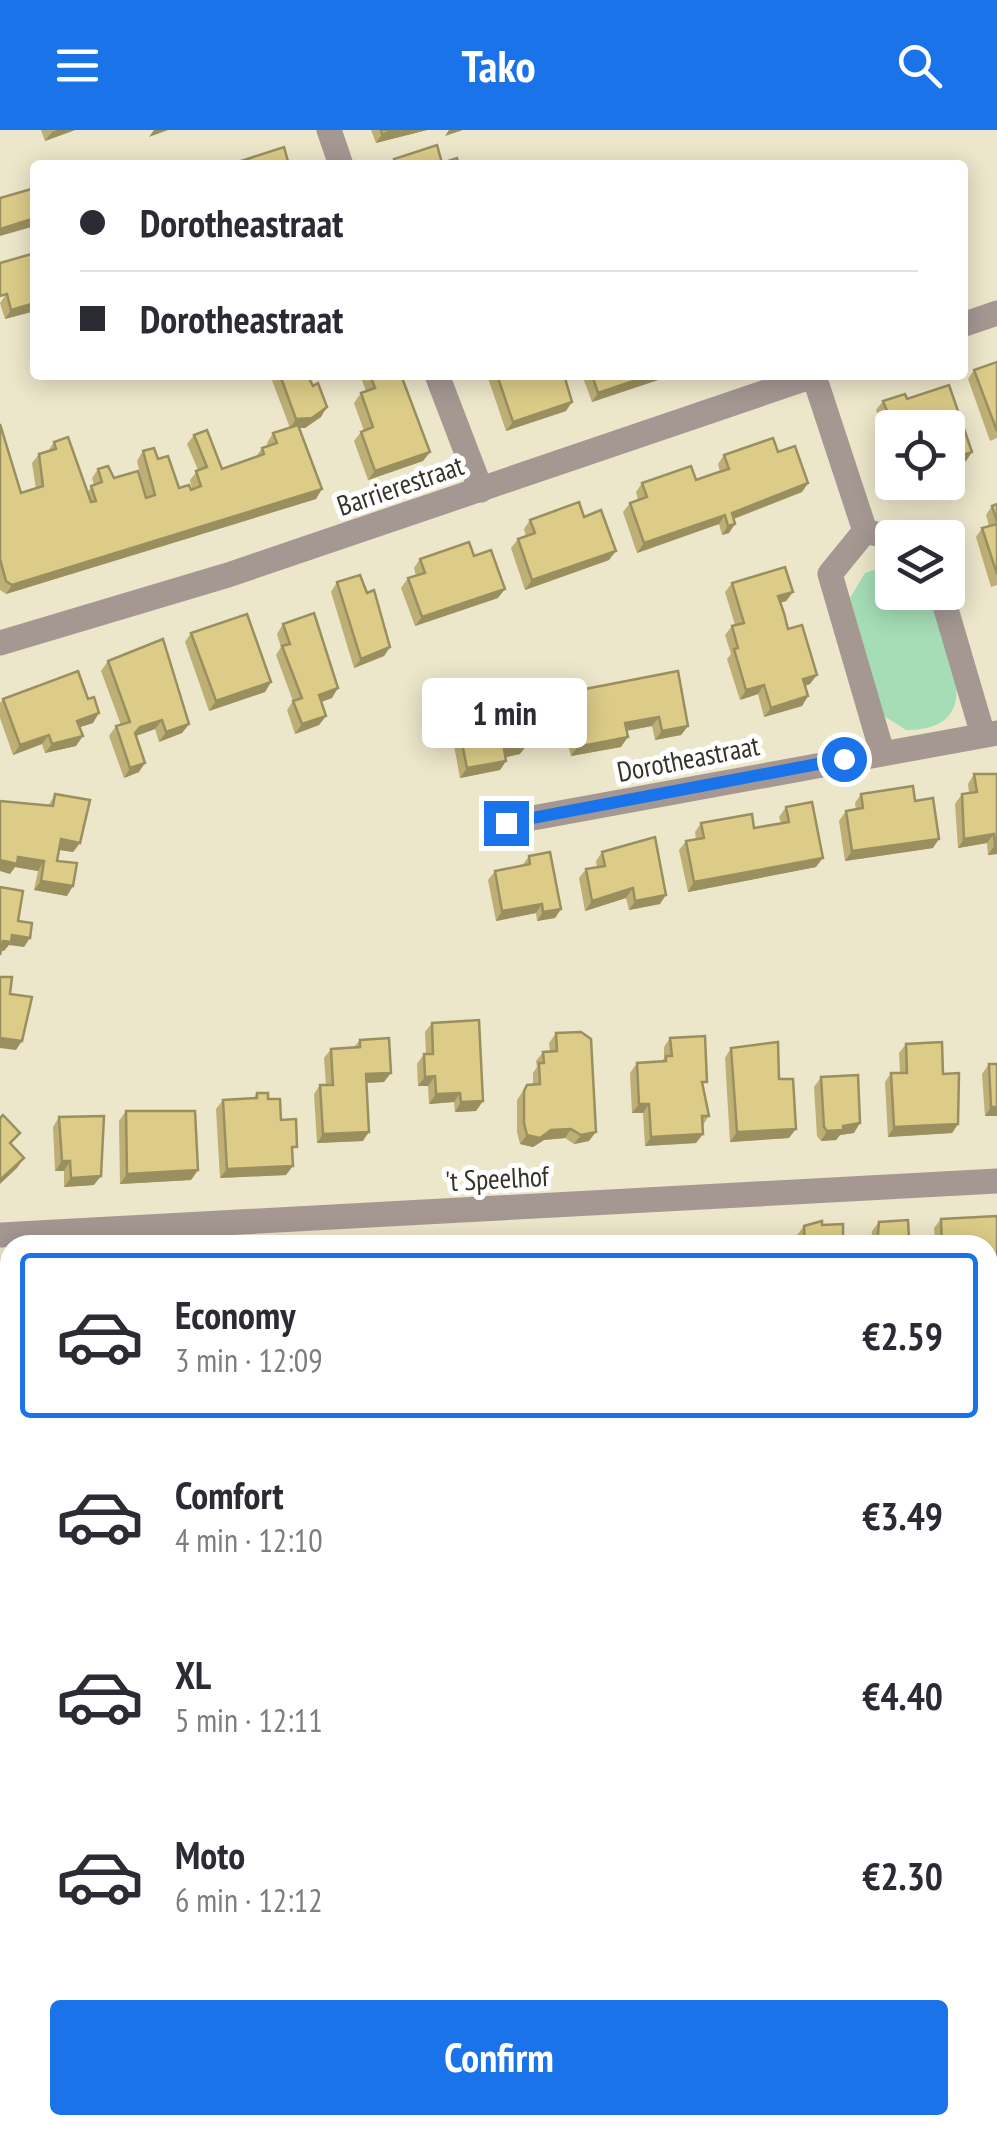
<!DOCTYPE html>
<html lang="en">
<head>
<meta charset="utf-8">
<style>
	:root { --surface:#fff; --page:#f7f7f7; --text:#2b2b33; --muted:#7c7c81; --line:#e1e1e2; --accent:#1a73e8 }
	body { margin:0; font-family:"PT Sans Narrow",sans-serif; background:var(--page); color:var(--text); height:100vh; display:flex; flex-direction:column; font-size:38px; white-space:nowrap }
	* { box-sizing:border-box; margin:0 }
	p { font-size:32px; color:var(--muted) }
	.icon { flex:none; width:55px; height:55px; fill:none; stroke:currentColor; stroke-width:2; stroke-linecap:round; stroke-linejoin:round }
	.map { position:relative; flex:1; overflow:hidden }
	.details { position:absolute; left:0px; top:1105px; width:998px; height:900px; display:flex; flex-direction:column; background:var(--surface); border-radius:30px 30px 0 0; box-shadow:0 5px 25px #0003 }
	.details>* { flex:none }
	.hud { position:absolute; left:30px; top:30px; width:938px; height:220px; border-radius:10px; box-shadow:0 5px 25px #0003; display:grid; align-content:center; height:220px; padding:0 50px; background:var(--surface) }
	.buttons { position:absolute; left:875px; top:280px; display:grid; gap:20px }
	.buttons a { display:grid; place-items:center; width:90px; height:90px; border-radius:10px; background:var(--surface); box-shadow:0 5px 25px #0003; font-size:50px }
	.end { position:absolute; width:45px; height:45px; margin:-22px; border:12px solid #1a73e8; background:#fff; box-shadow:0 0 0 5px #fff }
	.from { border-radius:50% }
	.bubble { position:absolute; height:70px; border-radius:10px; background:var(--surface); box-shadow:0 5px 25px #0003; font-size:32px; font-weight:700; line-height:70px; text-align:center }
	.hud b { display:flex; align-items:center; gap:35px; height:95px; font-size:38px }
	.hud b+b { border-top:2px solid var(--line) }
	.hud i { width:25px; height:25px; background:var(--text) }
	ul { padding:18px 0 0; list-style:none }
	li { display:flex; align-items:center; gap:30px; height:165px; margin:0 20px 15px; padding:0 30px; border:5px solid transparent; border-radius:10px }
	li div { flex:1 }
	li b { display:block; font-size:38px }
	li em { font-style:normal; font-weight:700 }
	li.on { border-color:var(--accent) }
	li>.icon { width:90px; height:90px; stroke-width:1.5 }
	.primary-button { display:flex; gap:20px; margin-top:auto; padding:20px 50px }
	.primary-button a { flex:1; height:115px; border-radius:10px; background:var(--accent); color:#fff; font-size:40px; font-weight:700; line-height:115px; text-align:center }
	header { display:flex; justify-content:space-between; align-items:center; height:130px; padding:0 50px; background:var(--accent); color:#fff; font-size:45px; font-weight:700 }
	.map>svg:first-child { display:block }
	.green { fill:#a5ddb7 }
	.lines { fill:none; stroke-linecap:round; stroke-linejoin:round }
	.path { stroke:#9d9984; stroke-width:6; stroke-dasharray:5 8; stroke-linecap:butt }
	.minor { stroke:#a59893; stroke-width:25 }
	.wall { fill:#bdaf75 }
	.shaded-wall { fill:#9a8f5f }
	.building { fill:#dccc88; stroke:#9a8f5f; stroke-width:2.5 }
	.route { stroke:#1a73e8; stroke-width:12 }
	.labels { text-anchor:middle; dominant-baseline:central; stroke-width:10; stroke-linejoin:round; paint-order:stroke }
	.street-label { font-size:28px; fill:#353328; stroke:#fff }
</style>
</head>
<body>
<header><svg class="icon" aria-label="menu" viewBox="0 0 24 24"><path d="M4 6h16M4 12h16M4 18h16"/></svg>Tako<svg class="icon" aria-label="search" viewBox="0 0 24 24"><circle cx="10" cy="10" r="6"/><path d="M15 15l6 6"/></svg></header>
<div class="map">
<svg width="997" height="2005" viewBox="0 0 997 2005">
	<rect width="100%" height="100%" fill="#ece6ca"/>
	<!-- green -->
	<g class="green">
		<path d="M892,434V462L929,463C944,514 994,600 906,600L884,586L850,468L865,443Z"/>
		<polygon points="439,1995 514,1995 512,2005 441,2005"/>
	</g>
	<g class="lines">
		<!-- path -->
		<polyline class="path" points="459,1995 459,2005"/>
		<!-- minor -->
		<g class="minor">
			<polyline points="329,0 341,35"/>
			<polyline points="962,195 997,183"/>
			<polyline points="437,245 481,360"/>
			<polyline points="814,246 865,401"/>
			<polyline points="941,462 983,605"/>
			<polyline points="0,513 228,445 816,245"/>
			<polyline points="882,622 830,444 865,401 892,408"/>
			<polyline points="505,693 997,603"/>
			<polyline points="0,1105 997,1051"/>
			<polyline points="988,1664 997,1665"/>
			<polyline points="0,1666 10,1665"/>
		</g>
	</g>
	<!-- wall -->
	<g class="wall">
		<polygon points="41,0 75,0 45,11"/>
		<polygon points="371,0 427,0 376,13"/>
		<polygon points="35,123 35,181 5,189 0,173"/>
		<polygon points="997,232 997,308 990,311 968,249 974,240"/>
		<polygon points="270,245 314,245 310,251 321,287 305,298 299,298 316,369 6,464 0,460 0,294 21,363 36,359 32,333 39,324 48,321 54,312 87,362 94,355 92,348 98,339 146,368 137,331 143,321 158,329 179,358 191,360 192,359 190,350 198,340 187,314 194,305 222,339 256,327 262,318 268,316 267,313 273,303 290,298"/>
		<polygon points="360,245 378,245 430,322 423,331 368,350 354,311 361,302 364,301 354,273 361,263 366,261"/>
		<polygon points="487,245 564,245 566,281 506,301"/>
		<polygon points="582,245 673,245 592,272"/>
		<polygon points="949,255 972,322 966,331 948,337 948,298 892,298 892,319 876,280 883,271 905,264 907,269"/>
		<polygon points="778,322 808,353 802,362 734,389 729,403 722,405 719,394 637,423 623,382 630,373 638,370 636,362 642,353 696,350 720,342 718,334 724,325"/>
		<polygon points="997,374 997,455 991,457 976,407 982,398 989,396 986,385 992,376"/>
		<polygon points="530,390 609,430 525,460 511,418 518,409 526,406 524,399"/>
		<polygon points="474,426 498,468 415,496 401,458 408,448 416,446 414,438 420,429"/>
		<polygon points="337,452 367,463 390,517 384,526 354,538 331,462"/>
		<polygon points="732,453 793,462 786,471 780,473 788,499 810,554 805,556 808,566 802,576 764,587 758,564 740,570 727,529 731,524 725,505 732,496 735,495 725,462"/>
		<polygon points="283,494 332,568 321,572 326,586 319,595 295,604 287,580 293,571 276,525 281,517 277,504"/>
		<polygon points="191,503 271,552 265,562 209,581 185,512"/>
		<polygon points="108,531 189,594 182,603 159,612 155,599 136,606 139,642 124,648 109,606 116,596 121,595 101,541"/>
		<polygon points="678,541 688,596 681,605 655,610 652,596 627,601 621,617 571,626 567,612 550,616 542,575 549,566"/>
		<polygon points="3,569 93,593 80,597 76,616 45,623 42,614 13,625 0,588 0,573"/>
		<polygon points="455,579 520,624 506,627 506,631 500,640 460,648 449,588"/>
		<polygon points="974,644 997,644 997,724 988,725 987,713 958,718 955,674 962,664 969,663 968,654"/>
		<polygon points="55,664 80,713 73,722 59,720 57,731 67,766 34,760 38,741 15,737 10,744"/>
		<polygon points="861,664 933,718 845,731 839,691 846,681 856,680 855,673"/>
		<polygon points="786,677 816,737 688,762 679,720 686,711 696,709 695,702 701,693 754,698 781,693 779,687"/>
		<polygon points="602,722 660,774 629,780 626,768 585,781 579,748 586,739 597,737 596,731"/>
		<polygon points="529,726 561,779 555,788 537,791 536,783 496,791 488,750 495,741 522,736"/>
		<polygon points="432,893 483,971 476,981 455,982 454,972 429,974 428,956 418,956 417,934 424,924 426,924 425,902"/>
		<polygon points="556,903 589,1011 574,1014 565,1008 544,1010 533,1017 520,1014 517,1002 517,970 527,955 533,954 533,943 537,937 536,931 543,922 550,922 549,913"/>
		<polygon points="670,908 703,958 709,986 703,995 703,1004 696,1013 645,1016 643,983 632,983 630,943 637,933 662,931 664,928 664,917"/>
		<polygon points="360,910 384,952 367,953 363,1011 317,1013 314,964 320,955 326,955 324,928 331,919 354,917"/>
		<polygon points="906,914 943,944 958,994 952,1003 888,1007 885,952 891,943 900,943 899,923"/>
		<polygon points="731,918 779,949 789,1008 730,1012 725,928"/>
		<polygon points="989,934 997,934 997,986 985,986 982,944"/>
		<polygon points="821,947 854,1003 840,1005 836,1010 821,1011 817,1006 814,957"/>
		<polygon points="257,963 268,969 281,990 292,1023 286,1045 220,1048 216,979 223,970 253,968"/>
		<polygon points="126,981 198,1040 191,1050 120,1054 119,991"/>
		<polygon points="59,987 94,1055 64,1057 64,1041 55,1041 53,997"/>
		<polygon points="997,1086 997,1141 994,1141 992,1152 997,1185 988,1186 988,1115 935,1115 934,1098 941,1089"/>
		<polygon points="879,1092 909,1108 916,1115 871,1115 872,1101"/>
		<polygon points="822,1095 843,1115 798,1115 797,1105 804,1096"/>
		<polygon points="10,1165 10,1230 7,1230 4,1173"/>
		<polygon points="6,1724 10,1768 1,1768 0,1733"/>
		<polygon points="576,1995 631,1995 626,2005 596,2005"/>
		<polygon points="696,1995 718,1995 717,2005 681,2005 683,2002 694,2003"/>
		<polygon points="800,1995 847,1995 846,2005 799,2005"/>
		<polygon points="951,1995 988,1995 995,2005 950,2005"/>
	</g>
	<!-- shaded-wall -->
	<g class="shaded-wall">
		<polygon points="57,0 75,0 45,11 52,2"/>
		<polygon points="154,0 168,0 149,7"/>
		<polygon points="398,0 427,0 376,13 382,4"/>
		<polygon points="449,0 463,0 445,6"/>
		<polygon points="35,88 35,96 0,106 0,99"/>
		<polygon points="35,173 35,181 5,189 11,180"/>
		<polygon points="651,245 673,245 592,272 598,263"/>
		<polygon points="572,272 566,281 506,301 513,292"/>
		<polygon points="327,277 321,287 305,298 290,298 296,289"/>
		<polygon points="430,322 423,331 368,350 375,341"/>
		<polygon points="972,322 966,331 948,337 948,330"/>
		<polygon points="808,353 802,362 725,392 732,383"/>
		<polygon points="322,359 316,369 6,464 12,455"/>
		<polygon points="725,385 719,394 637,423 644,413"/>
		<polygon points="735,394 729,403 722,405 728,396"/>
		<polygon points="616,421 609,430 525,460 532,450"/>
		<polygon points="505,459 498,468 415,496 422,487"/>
		<polygon points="793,462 786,471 772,475 778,466"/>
		<polygon points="390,517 384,526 354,538 361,529"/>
		<polygon points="817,545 810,554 796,558 803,549"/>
		<polygon points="271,552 265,562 209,581 216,571"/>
		<polygon points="764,555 758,564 740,570 746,560"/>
		<polygon points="338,558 332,568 312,575 319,565"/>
		<polygon points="808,566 802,576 764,587 771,578"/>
		<polygon points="99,583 93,593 71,600 77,591"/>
		<polygon points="326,586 319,595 295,604 302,594"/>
		<polygon points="659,587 652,596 618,602 625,593"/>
		<polygon points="162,590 155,599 133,607 140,597"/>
		<polygon points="189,594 182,603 159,612 166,602"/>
		<polygon points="688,596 681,605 655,610 662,601"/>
		<polygon points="573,603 567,612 550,616 556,606"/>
		<polygon points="49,605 42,614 13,625 20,615"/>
		<polygon points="83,606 76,616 45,623 52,614"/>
		<polygon points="628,607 621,617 571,626 577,617"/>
		<polygon points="527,615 520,624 498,629 504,619"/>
		<polygon points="506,631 500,640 460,648 467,638"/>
		<polygon points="145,633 139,642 124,648 130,638"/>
		<polygon points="994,704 987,713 958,718 964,709"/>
		<polygon points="61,709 80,713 73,722 54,719"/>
		<polygon points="939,709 933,718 845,731 852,721"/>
		<polygon points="995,715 997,715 997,724 988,725"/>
		<polygon points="18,727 44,731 38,741 15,737 10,744 0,741 0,730"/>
		<polygon points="823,728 816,737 688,762 694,752"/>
		<polygon points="41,751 73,756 67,766 34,760"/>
		<polygon points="633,758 626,768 585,781 592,771"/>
		<polygon points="666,765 660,774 629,780 635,771"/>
		<polygon points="542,774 536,783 496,791 502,781"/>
		<polygon points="561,779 555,788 537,791 543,782"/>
		<polygon points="12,805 30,808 24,817 9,815 4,821 0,820 3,811"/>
		<polygon points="0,908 22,911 16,920 0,918"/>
		<polygon points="391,943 384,952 360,953 366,944"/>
		<polygon points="435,946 428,956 418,956 425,947"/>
		<polygon points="460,963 454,972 429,974 436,964"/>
		<polygon points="483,971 476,981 455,982 461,972"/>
		<polygon points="639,974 649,974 643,983 632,983"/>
		<polygon points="991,977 997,977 997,986 985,986"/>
		<polygon points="860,993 854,1003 840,1005 836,1010 821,1011 827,1001 843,996"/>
		<polygon points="958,994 952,1003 888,1007 894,997"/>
		<polygon points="571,999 565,1008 544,1010 533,1017 520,1014 527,1005 551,1000"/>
		<polygon points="796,999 789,1008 730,1012 737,1002"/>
		<polygon points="369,1002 363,1011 317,1013 323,1004"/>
		<polygon points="596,1002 589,1011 574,1014 581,1005"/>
		<polygon points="703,1004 696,1013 645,1016 651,1007"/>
		<polygon points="24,1028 17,1038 0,1054 0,1050"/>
		<polygon points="62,1031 70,1031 64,1041 55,1041"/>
		<polygon points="293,1036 286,1045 220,1048 227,1039"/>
		<polygon points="198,1040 191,1050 120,1054 127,1044"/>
		<polygon points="101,1046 94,1055 64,1057 71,1048"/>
		<polygon points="997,1176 997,1185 988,1186 988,1177"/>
		<rect x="988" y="1522" width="9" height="9"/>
		<rect x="0" y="1593" width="10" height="9"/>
		<polygon points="8,1759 10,1759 10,1768 1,1768"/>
		<polygon points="0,1980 10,1980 10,1990 0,1989"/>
		<polygon points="159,1995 179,1995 176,2000 156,1999"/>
		<polygon points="251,1995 311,1995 308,1999 274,1998 269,2005 244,2004"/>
		<polygon points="881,1995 926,1995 920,2004 877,2000"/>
	</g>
	<!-- building -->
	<g class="building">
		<polygon points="381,0 398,0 382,4"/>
		<polygon points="437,15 442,33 457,28 459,35 395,35 394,29"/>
		<polygon points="284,17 289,35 232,34"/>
		<polygon points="35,58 35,88 0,99 0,68"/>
		<polygon points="35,123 35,173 11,180 7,164 0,166 0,133"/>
		<polygon points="997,232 997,301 974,240"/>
		<polygon points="280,245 312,245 308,246 313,256 318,253 327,277 312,288 296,289"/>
		<polygon points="370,245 378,245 379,248 388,245 401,245 430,322 375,341 361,302 373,297 361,263 375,258"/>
		<polygon points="497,245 564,245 572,272 513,292"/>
		<polygon points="592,245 651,245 598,263"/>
		<polygon points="949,255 972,322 948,330 948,298 894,298 883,271 905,264 907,269"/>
		<polygon points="0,294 21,363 43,356 39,324 56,319 54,312 68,307 91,372 96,371 91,356 102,352 98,339 108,336 114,348 138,341 146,368 155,365 143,321 154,318 158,329 168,326 179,358 189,355 191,360 201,356 196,341 207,337 194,305 207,300 222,339 264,324 262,318 277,313 273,303 298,295 322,359 12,455 6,451 0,429"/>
		<polygon points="773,308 778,322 795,316 808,353 732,383 735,394 728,396 725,385 644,413 630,373 647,367 642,353 691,336 696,350 713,344 729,339 724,325"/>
		<polygon points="579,372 584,387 601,380 616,421 532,450 518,409 535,403 530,390"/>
		<polygon points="997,374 997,392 992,376"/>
		<polygon points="997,394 997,444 982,398"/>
		<polygon points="469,412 474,426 491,420 505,459 422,487 408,448 425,443 420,429"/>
		<polygon points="785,437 793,462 778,466 784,483 788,499 802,495 817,545 803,549 808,566 771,578 764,555 746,560 734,519 738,518 732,496 744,493 732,453"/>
		<polygon points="360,445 367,463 374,460 390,517 361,529 337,452"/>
		<polygon points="314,483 338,558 319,565 326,586 302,594 293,571 302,568 282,516 290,514 283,494"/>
		<polygon points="247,484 271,552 216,571 191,503"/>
		<polygon points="163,509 189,594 166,602 162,590 140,597 135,603 145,633 130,638 116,596 130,592 108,531"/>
		<polygon points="78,541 88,569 94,567 99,583 77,591 83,606 52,614 49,605 20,615 3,569"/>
		<polygon points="678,541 688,596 662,601 659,587 625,593 628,607 577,617 573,603 556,606 549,566"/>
		<polygon points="518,571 527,615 504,619 506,631 467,638 455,579"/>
		<polygon points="974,644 997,644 997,715 995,715 994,704 964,709 962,664 977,662"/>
		<polygon points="913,656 915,671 933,668 939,709 852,721 846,681 863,678 861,664"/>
		<polygon points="55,664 90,670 80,713 61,709 57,731 77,733 73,756 41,751 44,731 18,727 17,734 0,730 0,671 53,676"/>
		<polygon points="812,672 823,728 694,752 686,711 704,708 701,693 752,684 754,698 789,692 786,677"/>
		<polygon points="655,707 666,765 635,771 633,758 592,771 586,739 605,736 602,722"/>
		<polygon points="550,722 561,779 543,782 542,774 502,781 495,741 530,734 529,726"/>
		<polygon points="0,757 23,761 18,791 32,793 30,808 12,805 11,812 3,811 0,825"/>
		<polygon points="0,847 12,847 10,864 32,867 22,911 0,908"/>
		<polygon points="479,890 483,971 461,972 460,963 436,964 435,946 425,947 424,924 433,924 432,893"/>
		<polygon points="581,902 591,909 596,1002 581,1005 571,999 551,1000 540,1008 527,1005 524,993 524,961 527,955 540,954 539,933 544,933 543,922 557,921 556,903"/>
		<polygon points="705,906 707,952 702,952 709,986 702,986 703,1004 651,1007 649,974 639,974 637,933 666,931 666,926 672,926 670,908"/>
		<polygon points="389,908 391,943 366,944 369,1002 323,1004 320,955 333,955 331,919 360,917 360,910"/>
		<polygon points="778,912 779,949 793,949 796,999 737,1002 731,918"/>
		<polygon points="942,912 943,944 959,943 958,994 894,997 891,943 907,943 906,914"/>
		<polygon points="989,934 997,934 997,977 991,977"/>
		<polygon points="858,945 860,993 843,996 843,1000 827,1001 824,997 821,947"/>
		<polygon points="257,963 268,963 268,969 280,969 281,990 296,989 297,1017 292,1017 293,1036 227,1039 223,970 257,968"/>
		<polygon points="126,981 195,981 198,1040 127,1044"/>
		<polygon points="3,985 20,1003 10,1013 24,1028 0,1050 0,988"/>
		<polygon points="104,986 101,1046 71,1048 70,1031 62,1031 59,987"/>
		<polygon points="997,1086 997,1132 996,1132 992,1152 997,1152 997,1176 988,1177 988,1115 942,1115 941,1089"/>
		<polygon points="908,1090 909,1108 915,1107 916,1115 877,1115 879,1092"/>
		<polygon points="822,1091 822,1095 843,1094 843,1115 805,1115 804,1096"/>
		<rect x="988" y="1464" width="9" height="58"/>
		<rect x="0" y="1523" width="10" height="70"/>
		<polygon points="6,1724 10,1724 10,1759 8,1759"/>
		<polygon points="0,1894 10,1895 10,1980 0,1980"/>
		<polygon points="988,1934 997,1935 997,1982 995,2005 956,2005 957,1995 988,1995"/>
		<polygon points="601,1995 631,1995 626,2005 605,2005 603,2004 606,1998"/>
		<polygon points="700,1995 718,1995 717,2005 683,2005 683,2002 699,2003"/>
		<polygon points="806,1995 847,1995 846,2005 805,2005"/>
	</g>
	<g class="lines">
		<!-- route -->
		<polyline class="route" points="506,693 844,629"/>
	</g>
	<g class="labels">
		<!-- street labels -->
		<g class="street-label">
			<text transform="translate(400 355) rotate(-19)">Barrierestraat</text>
			<text transform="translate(688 628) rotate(-11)">Dorotheastraat</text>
			<text transform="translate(497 1048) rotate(-3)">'t Speelhof</text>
		</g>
	</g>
</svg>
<div class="buttons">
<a><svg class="icon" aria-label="locate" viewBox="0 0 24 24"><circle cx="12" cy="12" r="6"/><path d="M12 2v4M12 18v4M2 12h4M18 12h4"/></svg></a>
<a><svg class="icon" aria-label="layers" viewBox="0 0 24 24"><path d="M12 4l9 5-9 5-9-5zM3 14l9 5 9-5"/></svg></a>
</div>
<i class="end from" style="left:844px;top:629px"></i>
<i class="end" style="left:506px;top:693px"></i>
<div class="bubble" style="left:422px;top:548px;width:165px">1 min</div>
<div class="hud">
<b><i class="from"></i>Dorotheastraat</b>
<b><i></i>Dorotheastraat</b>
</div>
<section class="details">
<ul>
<li class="on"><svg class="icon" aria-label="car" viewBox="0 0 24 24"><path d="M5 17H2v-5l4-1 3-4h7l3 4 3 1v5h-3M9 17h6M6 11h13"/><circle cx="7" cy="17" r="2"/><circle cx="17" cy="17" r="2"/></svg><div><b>Economy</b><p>3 min · 12:09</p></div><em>€2.59</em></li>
<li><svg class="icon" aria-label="car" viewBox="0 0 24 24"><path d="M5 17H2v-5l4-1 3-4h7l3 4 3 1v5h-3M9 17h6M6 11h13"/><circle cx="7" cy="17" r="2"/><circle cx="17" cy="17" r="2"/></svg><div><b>Comfort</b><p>4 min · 12:10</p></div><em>€3.49</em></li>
<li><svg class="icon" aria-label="car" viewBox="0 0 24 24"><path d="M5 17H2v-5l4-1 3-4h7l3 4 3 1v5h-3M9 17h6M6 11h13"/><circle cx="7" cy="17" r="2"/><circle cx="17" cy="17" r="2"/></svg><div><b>XL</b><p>5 min · 12:11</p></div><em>€4.40</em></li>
<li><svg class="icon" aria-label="car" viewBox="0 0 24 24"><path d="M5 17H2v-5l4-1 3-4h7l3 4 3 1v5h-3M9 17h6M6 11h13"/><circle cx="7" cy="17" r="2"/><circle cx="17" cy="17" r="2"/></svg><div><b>Moto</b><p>6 min · 12:12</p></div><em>€2.30</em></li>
</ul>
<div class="primary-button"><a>Confirm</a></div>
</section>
</div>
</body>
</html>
